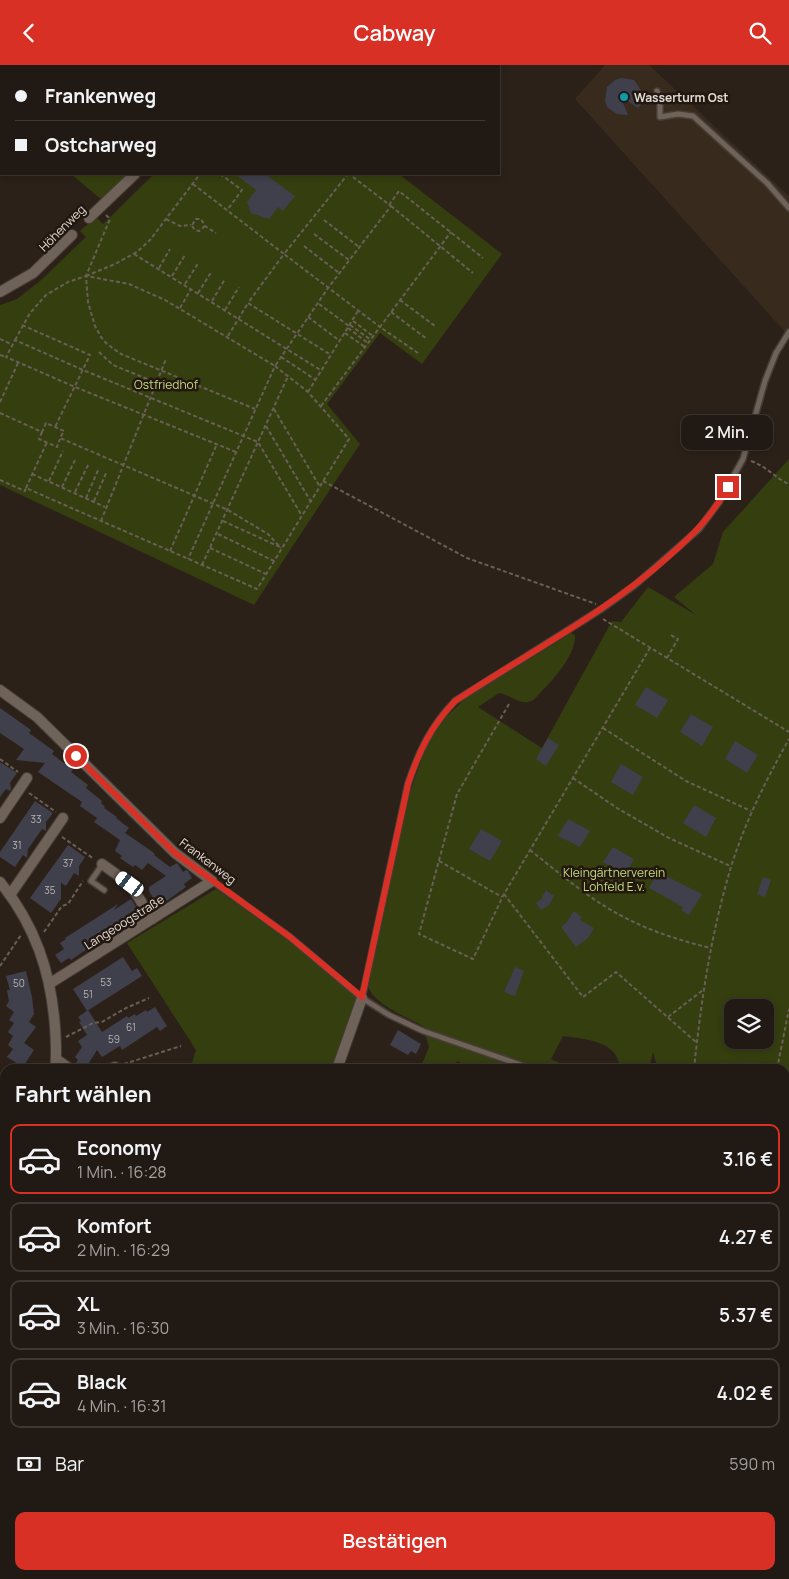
<!DOCTYPE html>
<html lang="de">
<head>
<meta charset="utf-8">
<style>
	:root { --surface:#211913; --page:#2d2621; --text:#f1f3f6; --muted:#a2a0a0; --line:#3e3833; --accent:#d93025 }
	body { margin:0; font-family:Manrope,sans-serif; background:var(--page); color:var(--text); height:100vh; display:flex; flex-direction:column; font-size:19px; white-space:nowrap }
	* { box-sizing:border-box; margin:0 }
	p { font-size:16px; color:var(--muted) }
	.icon { flex:none; width:28px; height:28px; fill:none; stroke:currentColor; stroke-width:2; stroke-linecap:round; stroke-linejoin:round }
	.map { position:relative; flex:1; overflow:hidden }
	.drawer { position:absolute; left:0px; top:999px; width:790px; height:516px; display:flex; flex-direction:column; background:var(--surface); border-radius:15px 15px 0 0; box-shadow:0 2px 8px #0003,0 0 0 1px var(--line) }
	.drawer>* { flex:none }
	.top-card { position:absolute; left:0px; top:0px; width:500px; height:110px; box-shadow:0 2px 8px #0003,0 0 0 1px var(--line); display:grid; align-content:center; height:110px; padding:0 15px; background:var(--surface) }
	.fabs { position:absolute; left:724px; top:934px; display:grid; gap:10px }
	.fabs a { display:grid; place-items:center; width:50px; height:50px; border-radius:10px; background:var(--surface); box-shadow:0 2px 8px #0003,0 0 0 1px var(--line); font-size:25px }
	.end { position:absolute; width:22px; height:22px; margin:-11px; border:6px solid #d93025; background:#fff; box-shadow:0 0 0 2px #fff }
	.from { border-radius:50% }
	.bubble { position:absolute; height:35px; border-radius:10px; background:var(--surface); box-shadow:0 2px 8px #0003,0 0 0 1px var(--line); font-size:16px; font-weight:600; line-height:35px; text-align:center }
	.car { position:absolute; width:15px; height:30px; margin:-15px -8px; border-radius:6px; box-shadow:0 0 4px 1px #0007; background:linear-gradient(#fff 24%,#345 0 40%,#fff 0 76%,#345 0 86%,#fff 0) }
	.top-card b { display:flex; align-items:center; gap:18px; height:48px; font-size:19px }
	.top-card b+b { border-top:1px solid var(--line) }
	.top-card i { width:12px; height:12px; background:var(--text) }
	ul { padding:0; list-style:none }
	li { display:flex; align-items:center; gap:15px; height:70px; margin:0 10px 8px; padding:0 5px; border:2px solid var(--line); border-radius:10px }
	li div { flex:1 }
	li b { display:block; font-size:19px }
	li em { font-style:normal; font-weight:600 }
	li.current { border-color:var(--accent) }
	li>.icon { width:45px; height:45px; stroke-width:1.5 }
	h2 { padding:0 15px; font-size:22px; line-height:60px }
	.pay { display:flex; align-items:center; gap:12px; height:55px; padding:0 15px; font-size:19px }
	.pay p { margin-inline-start:auto }
	.action { display:flex; gap:10px; margin-top:auto; padding:10px 15px }
	.action a { flex:1; height:58px; border-radius:10px; background:var(--accent); color:#fff; font-size:20px; font-weight:600; line-height:58px; text-align:center }
	header { display:flex; justify-content:space-between; align-items:center; height:65px; padding:0 15px; background:var(--accent); color:#fff; font-size:22px; font-weight:600 }
	.map>svg:first-child { display:block }
	.built { fill:#392a1e }
	.green { fill:#353e0f; fill-rule:evenodd }
	.building { fill:#403f4c }
	.lines { fill:none; stroke-linecap:round; stroke-linejoin:round }
	.lane-casing { stroke:#453c36; stroke-width:8 }
	.street-casing { stroke:#453c36; stroke-width:12 }
	.path { stroke:#685f57; stroke-width:2; stroke-dasharray:4 2.5; stroke-linecap:butt }
	.lane { stroke:#6f6258; stroke-width:5 }
	.street { stroke:#6f6258; stroke-width:10 }
	.route { stroke:#d93025; stroke-width:6 }
	.culture-dot { fill:#0f9aa8; stroke:#221810; stroke-width:2 }
	.labels { text-anchor:middle; dominant-baseline:central; stroke-width:5; stroke-linejoin:round; paint-order:stroke }
	.number-label { font-size:10px; fill:#bab4b3 }
	.poi-label { font-size:12px; font-weight:bold; fill:#e2dbd5; stroke:#221810; text-anchor:start }
	.street-label { font-size:12px; fill:#e2dbd5; stroke:#221810 }
	.park-label { font-size:12px; fill:#c5dc7e; stroke:#221810 }
</style>
</head>
<body>
<header><svg class="icon" aria-label="back" viewBox="0 0 24 24"><path d="M15 5l-7 7 7 7"/></svg>Cabway<svg class="icon" aria-label="search" viewBox="0 0 24 24"><circle cx="10" cy="10" r="6"/><path d="M15 15l6 6"/></svg></header>
<div class="map">
<svg width="789" height="1514" viewBox="0 0 789 1514">
	<rect width="100%" height="100%" fill="#2c2119"/>
	<!-- built -->
	<polygon class="built" points="605,0 649,0 789,131 789,262 786,268 575,34"/>
	<!-- green -->
	<g class="green">
		<polygon points="71,109 130,109 102,135"/>
		<polygon points="154,109 399,109 502,189 422,299 380,268 327,339 360,379 254,540 0,420 0,240 17,234 40,216 86,172 80,166 96,152 103,159"/>
		<path d="M789,394V1328L785,1310V1228L787,1225L785,1215V1004H658L653,987L649,1004H620C619,999 618,993 615,989C605,975 579,973 563,971L551,994L573,1004H474L457,996L453,1004H420L429,982L423,961C407,952 373,939 368,921L397,777L410,727L428,676L446,652L465,634L571,568L575,570C576,590 553,615 540,628C536,632 534,636 528,637C518,639 509,629 499,628L478,642L542,683L612,556L621,557L648,522L696,550L674,532L713,499L723,467ZM732,942H765V975H732Z"/>
		<polygon points="216,824 288,875 362,937 339,1004 190,1004 196,985 127,878"/>
		<polygon points="5,1349 5,1481 0,1477 0,1356"/>
		<polygon points="37,1510 431,1510 438,1514 41,1514"/>
	</g>
	<!-- building -->
	<g class="building">
		<polygon points="622,13 634,15 642,27 641,39 638,43 620,31 628,50 617,49 607,42 605,36 607,22 615,15"/>
		<polygon points="235,109 265,109 295,131 283,146 278,142 269,154 251,148 247,137 256,125"/>
		<polygon points="646,622 668,635 657,653 635,640"/>
		<polygon points="0,643 31,665 29,668 54,686 52,689 73,705 71,707 88,720 86,723 102,736 101,738 105,742 104,743 117,752 116,753 129,763 125,768 150,785 155,789 154,790 170,802 177,798 183,807 186,805 188,806 192,813 184,819 186,822 158,842 149,826 149,822 166,811 148,798 142,805 135,800 133,802 120,793 122,791 115,786 120,775 94,757 97,753 80,741 82,737 38,707 45,698 16,695 24,684 0,668"/>
		<polygon points="691,649 713,662 702,681 680,667"/>
		<polygon points="548,673 559,680 546,701 536,694"/>
		<polygon points="735,676 758,690 747,708 725,694"/>
		<polygon points="0,697 17,708 10,718 11,724 10,726 6,724 0,732"/>
		<polygon points="621,699 643,712 633,730 611,717"/>
		<polygon points="35,736 53,748 46,757 46,766 42,764 28,784 27,793 23,790 15,802 0,792 0,787"/>
		<polygon points="694,740 716,753 706,772 683,758"/>
		<polygon points="568,754 590,766 580,782 558,771"/>
		<polygon points="481,764 502,776 490,796 469,784"/>
		<polygon points="68,780 85,792 79,801 79,811 74,808 66,821 61,818 61,834 51,848 30,833"/>
		<polygon points="613,782 634,794 624,812 616,808 617,805 603,797"/>
		<polygon points="658,807 702,829 689,850 681,845 683,842 649,823"/>
		<polygon points="763,812 771,815 765,832 757,829"/>
		<polygon points="546,825 554,831 549,840 541,845 536,838 541,834"/>
		<polygon points="131,834 141,850 119,865 118,863 71,895 69,893 61,898 55,890 64,884 60,878 66,874 65,873 118,839 114,845"/>
		<polygon points="574,846 582,852 580,855 594,863 588,873 576,882 561,862 567,857"/>
		<polygon points="123,892 132,906 137,903 142,911 87,946 73,924"/>
		<polygon points="515,902 524,906 515,931 504,927"/>
		<polygon points="26,906 32,932 34,949 29,957 36,962 24,978 34,985 23,1002 7,992 13,984 8,980 13,971 8,967 14,958 9,955 14,947 6,941 9,936 7,925 10,925 6,911"/>
		<polygon points="155,942 167,961 160,966 157,962 122,985 120,981 102,992 97,985 85,1004 82,1004 75,999 78,995 75,992 82,982 78,976 87,970 79,957 81,956 78,952 88,945 102,967 127,951 128,953 135,949 136,951 146,945 147,947"/>
		<polygon points="398,965 421,979 416,989 411,986 408,990 390,980"/>
	</g>
	<g class="lines">
		<!-- lane casing -->
		<g class="lane-casing">
			<g id="lane">
				<polyline points="657,26 660,37 660,52 678,49 693,51 767,118 789,143"/>
				<polyline points="102,800 91,816 104,825"/>
				<polyline points="212,816 290,872 362,933 389,950 423,966 533,1004"/>
				<path d="M362,933L408,719C419,686 431,661 455,636L603,543L635,520L699,464L719,437L743,394L765,316L776,288L789,267"/>
				<polyline points="785,1199 789,1205"/>
			</g>
		</g>
		<!-- street casing -->
		<g class="street-casing">
			<g id="street">
				<polyline points="245,1 246,0"/>
				<polyline points="89,153 135,109"/>
				<polyline points="0,227 33,208 72,170"/>
				<polyline points="0,625 37,652 175,788 212,816 49,919"/>
				<polyline points="0,753 27,713"/>
				<polyline points="102,799 130,819 152,854"/>
				<path d="M0,817C35,860 51,907 55,962C56,976 57,990 55,1004"/>
				<polyline points="10,830 63,753"/>
				<polyline points="56,994 70,1004"/>
				<polyline points="110,1004 115,1002"/>
				<polyline points="337,1004 362,933"/>
				<polyline points="0,1134 5,1126"/>
				<polyline points="0,1145 5,1149"/>
				<polyline points="137,1514 139,1510"/>
			</g>
		</g>
		<!-- path -->
		<g class="path">
			<polyline points="62,0 64,1"/>
			<polyline points="220,109 242,125 228,144"/>
			<polyline points="193,119 284,189 248,238"/>
			<polyline points="389,140 399,126 483,193"/>
			<polyline points="391,141 473,208"/>
			<polyline points="106,150 110,154 86,211 88,237 95,261 101,272 107,279 121,289 255,344"/>
			<polyline points="166,154 180,161 191,160"/>
			<polyline points="324,155 359,182"/>
			<polyline points="192,160 196,154 201,154 205,161 216,168"/>
			<polyline points="192,161 195,165 199,166 205,161"/>
			<polyline points="314,169 349,195"/>
			<polyline points="304,181 339,208"/>
			<polyline points="134,189 322,306"/>
			<polyline points="159,203 170,184"/>
			<polyline points="86,211 115,199 137,187 150,175 200,109"/>
			<polyline points="172,211 185,190"/>
			<polyline points="185,219 199,197"/>
			<polyline points="198,228 212,206"/>
			<polyline points="400,235 435,261"/>
			<polyline points="212,236 225,214"/>
			<polyline points="319,239 349,261"/>
			<polyline points="180,243 191,224"/>
			<polyline points="225,245 239,222"/>
			<polyline points="391,247 427,274"/>
			<polyline points="308,252 340,276"/>
			<polyline points="353,256 373,271"/>
			<polyline points="22,260 90,290 55,362"/>
			<polyline points="350,260 371,275"/>
			<polyline points="348,263 368,278"/>
			<polyline points="345,268 365,282"/>
			<polyline points="228,271 248,238 331,290"/>
			<polyline points="0,274 11,279"/>
			<polyline points="15,275 30,248 46,230 68,217 86,211 129,219 165,235 275,301 328,223 391,141 349,109"/>
			<polyline points="99,287 113,300 157,318"/>
			<polyline points="418,288 380,262 451,167"/>
			<polyline points="0,290 6,292"/>
			<polyline points="281,292 316,315"/>
			<polyline points="308,327 358,246"/>
			<polyline points="0,337 18,298"/>
			<polyline points="321,341 380,262 284,189 348,109"/>
			<polyline points="274,344 320,422"/>
			<polyline points="0,348 42,367 46,358 64,366 60,373 228,445 268,469 281,483"/>
			<polyline points="266,361 311,437"/>
			<polyline points="42,367 39,374 57,382 60,374"/>
			<polyline points="236,387 75,322 6,292 15,275 83,305 258,377 302,451"/>
			<path d="M751,396C766,401 775,413 789,419"/>
			<polyline points="32,409 105,442"/>
			<path d="M0,415L25,426L26,423C103,457 180,490 257,524L349,374L308,327L275,301L188,494"/>
			<polyline points="49,416 63,386"/>
			<polyline points="323,416 467,493 596,539"/>
			<polyline points="62,422 76,393"/>
			<polyline points="26,423 47,377"/>
			<polyline points="75,427 89,398"/>
			<polyline points="86,433 99,403"/>
			<polyline points="94,436 107,406"/>
			<polyline points="101,456 166,294"/>
			<polyline points="223,456 280,482"/>
			<polyline points="218,469 274,496"/>
			<polyline points="210,483 266,509"/>
			<polyline points="170,486 217,379"/>
			<polyline points="202,500 288,311"/>
			<polyline points="603,554 789,667"/>
			<polyline points="667,593 678,574 669,569"/>
			<polyline points="509,639 457,729 419,869 473,894 504,829 650,583"/>
			<polyline points="603,663 686,716 751,746"/>
			<polyline points="0,694 18,707"/>
			<polyline points="573,713 617,743 667,772 730,801"/>
			<polyline points="29,728 56,747"/>
			<polyline points="62,772 94,794"/>
			<path d="M530,785C559,808 588,833 620,850C649,866 679,875 710,883"/>
			<polyline points="439,796 502,832"/>
			<polyline points="504,829 583,932 616,907 696,977"/>
			<polyline points="44,867 62,841 68,839 83,816"/>
			<polyline points="0,901 21,870"/>
			<polyline points="668,952 703,925"/>
			<polyline points="66,972 93,958 102,957 126,943 149,933"/>
			<polyline points="124,999 181,981"/>
			<path d="M694,1004C701,936 711,868 731,802C745,757 766,715 789,674"/>
			<polyline points="777,1004 789,944"/>
			<polyline points="0,1210 5,1213"/>
			<polyline points="0,1477 5,1481"/>
			<polyline points="37,1510 41,1514"/>
			<polyline points="215,1510 219,1514"/>
			<polyline points="425,1510 431,1514"/>
			<polyline points="441,1510 449,1514"/>
			<polyline points="711,1514 715,1510"/>
		</g>
		<!-- lane -->
		<use href="#lane" class="lane"/>
		<!-- street -->
		<use href="#street" class="street"/>
	</g>
	<g class="lines">
		<!-- route -->
		<path class="route" d="M76,691L175,788L290,872L362,932L408,719C419,686 431,661 455,636C527,588 605,549 669,491C694,469 711,452 728,422"/>
	</g>
	<!-- markers -->
	<circle class="culture-dot" cx="624" cy="32" r="5"/>
	<g class="labels">
		<!-- number labels -->
		<g class="number-label">
			<text x="36" y="754">33</text>
			<text x="17" y="780">31</text>
			<text x="68" y="798">37</text>
			<text x="50" y="825">35</text>
			<text x="106" y="917">53</text>
			<text x="19" y="918">50</text>
			<text x="88" y="929">51</text>
			<text x="131" y="962">61</text>
			<text x="114" y="974">59</text>
		</g>
		<!-- poi labels -->
		<g class="poi-label">
			<text x="634" y="32">Wasserturm Ost</text>
		</g>
		<!-- street labels -->
		<g class="street-label">
			<text transform="translate(62 163) rotate(-45)">Höhenweg</text>
			<text transform="translate(208 796) rotate(37)">Frankenweg</text>
			<text transform="translate(124 857) rotate(-32)">Langeoogstraße</text>
		</g>
		<!-- park labels -->
		<g class="park-label">
			<text x="166" y="319">Ostfriedhof</text>
			<text x="614" y="807">Kleingärtnerverein<tspan x="614" dy="14">Lohfeld E.v.</tspan></text>
		</g>
	</g>
</svg>
<div class="fabs">
<a><svg class="icon" aria-label="layers" viewBox="0 0 24 24"><path d="M12 4l9 5-9 5-9-5zM3 14l9 5 9-5"/></svg></a>
</div>
<i class="end from" style="left:76px;top:691px"></i>
<i class="end" style="left:728px;top:422px"></i>
<div class="bubble" style="left:681px;top:350px;width:92px">2 Min.</div>
<i class="car" style="left:130px;top:819px;rotate:306deg"></i>
<div class="top-card">
<b><i class="from"></i>Frankenweg</b>
<b><i></i>Ostcharweg</b>
</div>
<section class="drawer">
<h2>Fahrt wählen</h2>
<ul>
<li class="current"><svg class="icon" aria-label="car" viewBox="0 0 24 24"><path d="M5 17H2v-5l4-1 3-4h7l3 4 3 1v5h-3M9 17h6M6 11h13"/><circle cx="7" cy="17" r="2"/><circle cx="17" cy="17" r="2"/></svg><div><b>Economy</b><p>1 Min. · 16:28</p></div><em>3.16 €</em></li>
<li><svg class="icon" aria-label="car" viewBox="0 0 24 24"><path d="M5 17H2v-5l4-1 3-4h7l3 4 3 1v5h-3M9 17h6M6 11h13"/><circle cx="7" cy="17" r="2"/><circle cx="17" cy="17" r="2"/></svg><div><b>Komfort</b><p>2 Min. · 16:29</p></div><em>4.27 €</em></li>
<li><svg class="icon" aria-label="car" viewBox="0 0 24 24"><path d="M5 17H2v-5l4-1 3-4h7l3 4 3 1v5h-3M9 17h6M6 11h13"/><circle cx="7" cy="17" r="2"/><circle cx="17" cy="17" r="2"/></svg><div><b>XL</b><p>3 Min. · 16:30</p></div><em>5.37 €</em></li>
<li><svg class="icon" aria-label="car" viewBox="0 0 24 24"><path d="M5 17H2v-5l4-1 3-4h7l3 4 3 1v5h-3M9 17h6M6 11h13"/><circle cx="7" cy="17" r="2"/><circle cx="17" cy="17" r="2"/></svg><div><b>Black</b><p>4 Min. · 16:31</p></div><em>4.02 €</em></li>
</ul>
<div class="pay"><svg class="icon" aria-label="cash" viewBox="0 0 24 24"><path d="M3 7h18v10H3z"/><circle cx="12" cy="12" r="2"/></svg>Bar<p>590 m</p></div>
<div class="action"><a>Bestätigen</a></div>
</section>
</div>
</body>
</html>
